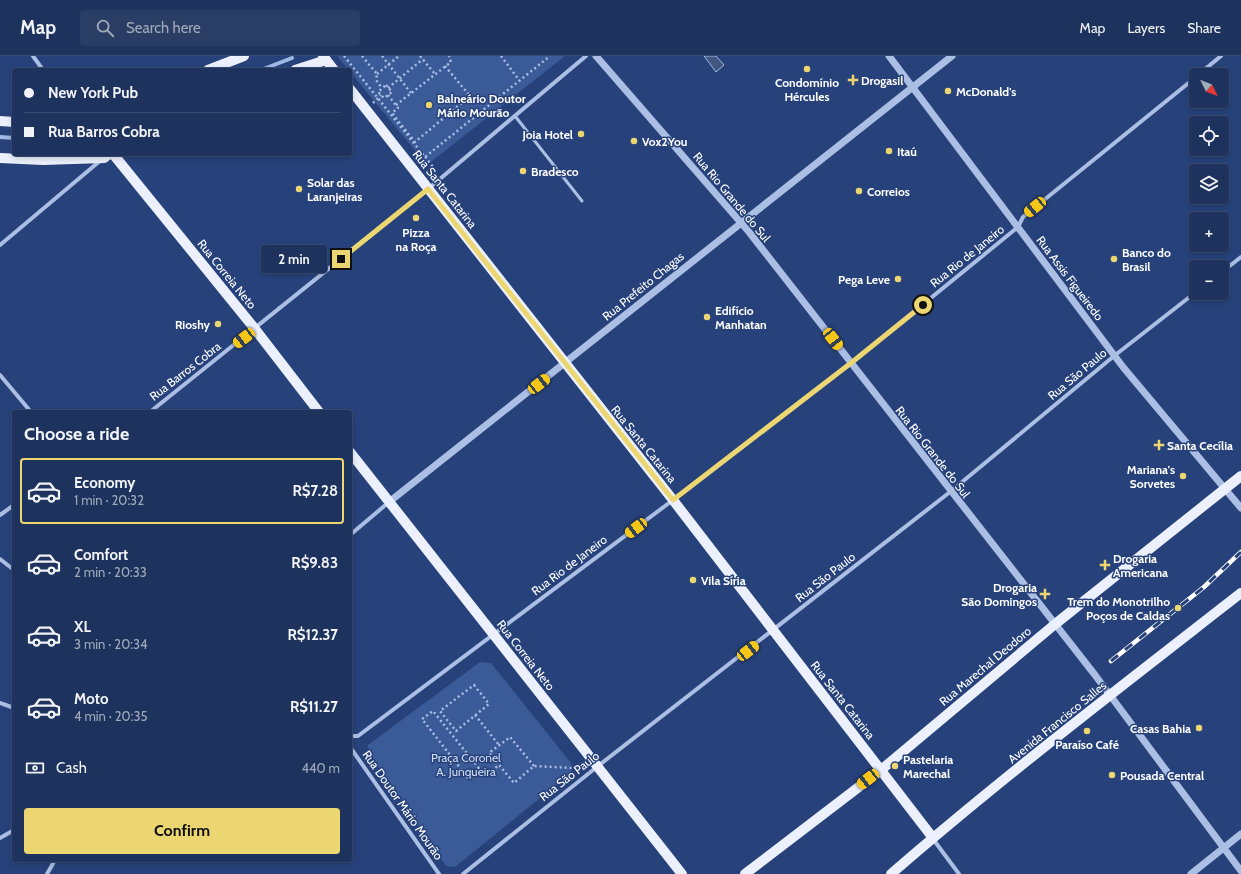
<!DOCTYPE html>
<html lang="en">
<head>
<meta charset="utf-8">
<style>
	:root { --surface:#1d325c; --page:#2a3e65; --text:#f1f3f6; --muted:#a0aabb; --line:#3b4d72; --accent:#ecd671 }
	body { margin:0; font-family:Cabin,sans-serif; background:var(--page); color:var(--text); height:100vh; display:flex; flex-direction:column; font-size:15px; white-space:nowrap }
	* { box-sizing:border-box; margin:0 }
	p { font-size:13px; color:var(--muted) }
	.icon { flex:none; width:22px; height:22px; fill:none; stroke:currentColor; stroke-width:2; stroke-linecap:round; stroke-linejoin:round }
	.map { position:relative; flex:1; overflow:hidden }
	.side { position:absolute; left:12px; top:354px; width:340px; height:452px; display:flex; flex-direction:column; background:var(--surface); border-radius:4px; box-shadow:0 2px 6px #0003,0 0 0 1px var(--line) }
	.side>* { flex:none }
	.top-card { position:absolute; left:12px; top:12px; width:340px; height:88px; border-radius:4px; box-shadow:0 2px 6px #0003,0 0 0 1px var(--line); display:grid; align-content:center; height:88px; padding:0 12px; background:var(--surface) }
	.needle { width:26px; rotate:133deg }
	.fabs { position:absolute; left:1189px; top:12px; display:grid; gap:8px }
	.fabs a { display:grid; place-items:center; width:40px; height:40px; border-radius:4px; background:var(--surface); box-shadow:0 2px 6px #0003,0 0 0 1px var(--line); font-size:20px }
	.end { position:absolute; width:18px; height:18px; margin:-9px; border:5px solid #ecd671; background:#111; box-shadow:0 0 0 2px #111 }
	.from { border-radius:50% }
	.bubble { position:absolute; height:28px; border-radius:4px; background:var(--surface); box-shadow:0 2px 6px #0003,0 0 0 1px var(--line); font-size:13px; font-weight:700; line-height:28px; text-align:center }
	.car { position:absolute; width:12px; height:24px; margin:-12px -6px; border-radius:5px; box-shadow:0 0 3px 1px #0007; background:linear-gradient(#f5c518 24%,#345 0 40%,#f5c518 0 76%,#345 0 86%,#f5c518 0) }
	.top-card b { display:flex; align-items:center; gap:14px; height:38px; font-size:15px }
	.top-card b+b { border-top:1px solid var(--line) }
	.top-card i { width:10px; height:10px; background:var(--text) }
	ul { padding:0; list-style:none }
	li { display:flex; align-items:center; gap:12px; height:66px; margin:0 8px 6px; padding:0 4px; border:2px solid transparent; border-radius:4px }
	li div { flex:1 }
	li b { display:block; font-size:15px }
	li em { font-style:normal; font-weight:700 }
	li.active { border-color:var(--accent) }
	li>.icon { width:36px; height:36px; stroke-width:1.5 }
	h2 { padding:0 12px; font-size:18px; line-height:48px }
	.pay { display:flex; align-items:center; gap:10px; height:44px; padding:0 12px; font-size:15px }
	.pay p { margin-inline-start:auto }
	.action { display:flex; gap:8px; margin-top:auto; padding:8px 12px }
	.action a { flex:1; height:46px; border-radius:4px; background:var(--accent); color:#111; font-size:16px; font-weight:700; line-height:46px; text-align:center }
	header { display:flex; align-items:center; gap:24px; box-sizing:border-box; height:56px; padding:0 20px; background:var(--surface); border-bottom:1px solid var(--line) }
	header strong { font-size:19px }
	nav { display:flex; gap:22px; margin-inline-start:auto; font-size:14px }
	.search { width:280px; height:36px; background:var(--page); display:flex; align-items:center; gap:10px; box-sizing:border-box; padding:0 14px; border-radius:4px; color:var(--muted); font-size:15px }
	.map>svg:first-child { display:block }
	.green { fill:#3b5a98 }
	.water { fill:#435881; stroke:#a0b8e4 }
	.lines { fill:none; stroke-linecap:round; stroke-linejoin:round }
	.stream { stroke:#a0b8e4; stroke-width:4 }
	.path { stroke:#abbee4; stroke-width:2.5; stroke-dasharray:2 3; stroke-linecap:butt }
	.service { stroke:#abbee4; stroke-width:3 }
	.minor { stroke:#abbee4; stroke-width:4 }
	.tertiary { stroke:#abbee4; stroke-width:7 }
	.primary { stroke:#ebf0fc; stroke-width:10 }
	.rail-casing { stroke:#fff; stroke-width:4.5 }
	.rail { stroke:#27427b; stroke-width:3; stroke-dasharray:9; stroke-linecap:butt }
	.route { stroke:#ecd671; stroke-width:5 }
	.poi-dot { fill:#ecd671; stroke:#27427b; stroke-width:1.5 }
	.labels { text-anchor:middle; dominant-baseline:central; stroke-width:3; stroke-linejoin:round; paint-order:stroke }
	.poi-label { font-size:12px; font-weight:bold; fill:#fff; stroke:#27427b; text-anchor:start }
	.street-label { font-size:12px; fill:#fff; stroke:#27427b }
	.park-label { font-size:12px; fill:#cedbf3; stroke:#27427b }
</style>
</head>
<body>
<header>
<strong>Map</strong>
<div class="search"><svg class="icon" aria-label="search" viewBox="0 0 24 24"><circle cx="10" cy="10" r="6"/><path d="M15 15l6 6"/></svg>Search here</div>
<nav><a>Map</a><a>Layers</a><a>Share</a></nav>
</header>
<div class="map">
<svg width="1241" height="818" viewBox="0 0 1241 818">
	<rect width="100%" height="100%" fill="#27427b"/>
	<!-- green -->
	<g class="green">
		<polygon points="337,0 565,0 427,109"/>
		<polygon points="480,606 491,607 571,707 571,717 455,811 446,810 368,696 368,689"/>
	</g>
	<!-- water -->
	<polygon class="water" points="704,0 716,0 724,9 716,16"/>
	<g class="lines">
		<!-- stream -->
		<g class="stream">
			<polyline points="261,14 292,2"/>
			<polyline points="0,81 14,82"/>
		</g>
		<!-- path -->
		<g class="path">
			<polyline points="344,0 425,101 550,0"/>
			<polyline points="362,0 377,18 376,24 382,32"/>
			<polyline points="382,0 411,37"/>
			<polyline points="420,0 435,18"/>
			<polyline points="501,0 519,24"/>
			<polyline points="377,18 399,0"/>
			<polygon points="386,29 392,36 384,42 378,36"/>
			<polyline points="388,32 423,3"/>
			<polyline points="388,39 398,52 392,57 415,86 470,40 445,10"/>
			<polyline points="373,47 381,39"/>
			<polyline points="396,49 451,6 449,0"/>
			<polyline points="425,101 433,111"/>
			<polygon points="474,629 489,648 456,675 440,655"/>
			<polyline points="475,659 499,689"/>
			<polyline points="534,710 510,681 489,697 514,727 534,710 572,712"/>
			<polyline points="480,713 468,722 422,663 433,655 485,720 499,709"/>
		</g>
		<!-- service -->
		<polyline class="service" points="515,60 582,145"/>
		<!-- minor -->
		<g class="minor">
			<polyline points="33,0 43,14"/>
			<polyline points="1198,19 1221,0"/>
			<polyline points="0,189 101,104"/>
			<polyline points="1222,216 1241,201"/>
			<polyline points="0,319 31,356"/>
			<polyline points="150,356 428,133 586,0"/>
			<polyline points="0,459 14,449"/>
			<polyline points="350,479 389,446"/>
			<polyline points="0,503 14,514"/>
			<polyline points="0,647 14,652"/>
			<polyline points="350,680 358,680 673,444 851,307 1018,171 1023,161 1196,21"/>
			<polyline points="350,691 439,818"/>
			<polyline points="0,782 14,774"/>
			<polyline points="933,783 959,818"/>
			<polyline points="47,818 55,804"/>
			<polyline points="463,818 598,710 950,436 1114,300 1196,236"/>
		</g>
		<!-- tertiary -->
		<g class="tertiary">
			<polyline points="596,0 749,176 1095,619 1241,815"/>
			<polyline points="889,0 1123,311 1241,452"/>
			<polyline points="389,446 952,0"/>
			<polyline points="1191,818 1241,778"/>
		</g>
		<!-- primary -->
		<g class="primary">
			<polyline points="323,0 334,14"/>
			<polyline points="208,14 244,0"/>
			<polyline points="295,14 326,4"/>
			<polyline points="350,33 673,444 933,782"/>
			<polyline points="0,65 14,66"/>
			<polyline points="113,98 255,273 319,356"/>
			<polyline points="0,102 43,104 104,102 109,98"/>
			<polyline points="350,396 682,818"/>
			<polyline points="745,818 881,714 1054,569 1241,420"/>
			<path d="M891,818C1004,720 1123,629 1241,537"/>
		</g>
		<!-- rail casing -->
		<g class="rail-casing">
			<polyline id="rail" points="1111,605 1204,531 1241,496"/>
		</g>
		<!-- rail -->
		<use href="#rail" class="rail"/>
	</g>
	<g class="lines">
		<!-- route -->
		<polyline class="route" points="341,203 428,133 673,444 851,307 923,249"/>
	</g>
	<!-- markers -->
	<g class="poi-dot">
		<circle cx="807" cy="13" r="4"/>
		<path d="M851 18h4v4h4v4h-4v4h-4v-4h-4v-4h4z"/>
		<circle cx="948" cy="35" r="4"/>
		<circle cx="429" cy="49" r="4"/>
		<circle cx="581" cy="78" r="4"/>
		<circle cx="634" cy="85" r="4"/>
		<circle cx="889" cy="95" r="4"/>
		<circle cx="523" cy="115" r="4"/>
		<circle cx="299" cy="133" r="4"/>
		<circle cx="859" cy="135" r="4"/>
		<circle cx="416" cy="162" r="4"/>
		<circle cx="1114" cy="203" r="4"/>
		<circle cx="898" cy="223" r="4"/>
		<circle cx="707" cy="261" r="4"/>
		<circle cx="218" cy="268" r="4"/>
		<path d="M1157 383h4v4h4v4h-4v4h-4v-4h-4v-4h4z"/>
		<circle cx="1183" cy="420" r="4"/>
		<path d="M1103 503h4v4h4v4h-4v4h-4v-4h-4v-4h4z"/>
		<circle cx="693" cy="524" r="4"/>
		<path d="M1043 532h4v4h4v4h-4v4h-4v-4h-4v-4h4z"/>
		<circle cx="1178" cy="552" r="4"/>
		<circle cx="1199" cy="672" r="4"/>
		<circle cx="1087" cy="675" r="4"/>
		<circle cx="895" cy="710" r="4"/>
		<circle cx="1112" cy="719" r="4"/>
	</g>
	<g class="labels">
		<!-- poi labels -->
		<g class="poi-label">
			<text x="861" y="24">Drogasil</text>
			<text x="807" y="26" text-anchor="middle">Condomínio<tspan x="807" dy="14">Hércules</tspan></text>
			<text x="956" y="35">McDonald's</text>
			<text x="437" y="42">Balneário Doutor<tspan x="437" dy="14">Mário Mourão</tspan></text>
			<text x="573" y="78" text-anchor="end">Joia Hotel</text>
			<text x="642" y="85">Vox2You</text>
			<text x="897" y="95">Itaú</text>
			<text x="531" y="115">Bradesco</text>
			<text x="307" y="126">Solar das<tspan x="307" dy="14">Laranjeiras</tspan></text>
			<text x="867" y="135">Correios</text>
			<text x="416" y="176" text-anchor="middle">Pizza<tspan x="416" dy="14">na Roça</tspan></text>
			<text x="1122" y="196">Banco do<tspan x="1122" dy="14">Brasil</tspan></text>
			<text x="890" y="223" text-anchor="end">Pega Leve</text>
			<text x="715" y="254">Edifício<tspan x="715" dy="14">Manhatan</tspan></text>
			<text x="210" y="268" text-anchor="end">Rioshy</text>
			<text x="1167" y="389">Santa Cecília</text>
			<text x="1175" y="413" text-anchor="end">Mariana's<tspan x="1175" dy="14">Sorvetes</tspan></text>
			<text x="1113" y="502">Drogaria<tspan x="1113" dy="14">Americana</tspan></text>
			<text x="701" y="524">Vila Síria</text>
			<text x="1037" y="531" text-anchor="end">Drogaria<tspan x="1037" dy="14">São Domingos</tspan></text>
			<text x="1170" y="545" text-anchor="end">Trem do Monotrilho<tspan x="1170" dy="14">Poços de Caldas</tspan></text>
			<text x="1191" y="672" text-anchor="end">Casas Bahia</text>
			<text x="1087" y="688" text-anchor="middle">Paraíso Café</text>
			<text x="903" y="703">Pastelaria<tspan x="903" dy="14">Marechal</tspan></text>
			<text x="1120" y="719">Pousada Central</text>
		</g>
		<!-- street labels -->
		<g class="street-label">
			<text transform="translate(445 133) rotate(52)">Rua Santa Catarina</text>
			<text transform="translate(732 141) rotate(50)">Rua Rio Grande do Sul</text>
			<text transform="translate(967 200) rotate(-39)">Rua Rio de Janeiro</text>
			<text transform="translate(227 218) rotate(51)">Rua Correia Neto</text>
			<text transform="translate(1070 222) rotate(53)">Rua Assis Figueiredo</text>
			<text transform="translate(643 230) rotate(-39)">Rua Prefeito Chagas</text>
			<text transform="translate(185 315) rotate(-38)">Rua Barros Cobra</text>
			<text transform="translate(1077 318) rotate(-40)">Rua São Paulo</text>
			<text transform="translate(644 388) rotate(51)">Rua Santa Catarina</text>
			<text transform="translate(933 396) rotate(52)">Rua Rio Grande do Sul</text>
			<text transform="translate(569 509) rotate(-37)">Rua Rio de Janeiro</text>
			<text transform="translate(825 521) rotate(-38)">Rua São Paulo</text>
			<text transform="translate(526 599) rotate(52)">Rua Correia Neto</text>
			<text transform="translate(985 610) rotate(-40)">Rua Marechal Deodoro</text>
			<text transform="translate(843 644) rotate(52)">Rua Santa Catarina</text>
			<text transform="translate(1057 666) rotate(-39)">Avenida Francisco Salles</text>
			<text transform="translate(569 720) rotate(-38)">Rua São Paulo</text>
			<text transform="translate(403 749) rotate(55)">Rua Doutor Mário Mourão</text>
		</g>
		<!-- park labels -->
		<g class="park-label">
			<text x="466" y="701">Praça Coronel<tspan x="466" dy="14">A. Junqueira</tspan></text>
		</g>
	</g>
</svg>
<div class="fabs">
<a><svg class="needle" viewBox="-14 -14 28 28"><path d="M0-13l5 13h-10z" fill="#e53935"/><path d="M0 13l5-13h-10z" fill="#a0aabb"/></svg></a>
<a><svg class="icon" aria-label="locate" viewBox="0 0 24 24"><circle cx="12" cy="12" r="6"/><path d="M12 2v4M12 18v4M2 12h4M18 12h4"/></svg></a>
<a><svg class="icon" aria-label="layers" viewBox="0 0 24 24"><path d="M12 4l9 5-9 5-9-5zM3 14l9 5 9-5"/></svg></a>
<a>+</a>
<a>−</a>
</div>
<i class="end from" style="left:923px;top:249px"></i>
<i class="end" style="left:341px;top:203px"></i>
<div class="bubble" style="left:261px;top:189px;width:66px">2 min</div>
<i class="car" style="left:1035px;top:151px;rotate:231deg"></i>
<i class="car" style="left:244px;top:282px;rotate:232deg"></i>
<i class="car" style="left:833px;top:283px;rotate:142deg"></i>
<i class="car" style="left:539px;top:328px;rotate:52deg"></i>
<i class="car" style="left:636px;top:472px;rotate:233deg"></i>
<i class="car" style="left:748px;top:595px;rotate:52deg"></i>
<i class="car" style="left:868px;top:723px;rotate:232deg"></i>
<div class="top-card">
<b><i class="from"></i>New York Pub</b>
<b><i></i>Rua Barros Cobra</b>
</div>
<section class="side">
<h2>Choose a ride</h2>
<ul>
<li class="active"><svg class="icon" aria-label="car" viewBox="0 0 24 24"><path d="M5 17H2v-5l4-1 3-4h7l3 4 3 1v5h-3M9 17h6M6 11h13"/><circle cx="7" cy="17" r="2"/><circle cx="17" cy="17" r="2"/></svg><div><b>Economy</b><p>1 min · 20:32</p></div><em>R$7.28</em></li>
<li><svg class="icon" aria-label="car" viewBox="0 0 24 24"><path d="M5 17H2v-5l4-1 3-4h7l3 4 3 1v5h-3M9 17h6M6 11h13"/><circle cx="7" cy="17" r="2"/><circle cx="17" cy="17" r="2"/></svg><div><b>Comfort</b><p>2 min · 20:33</p></div><em>R$9.83</em></li>
<li><svg class="icon" aria-label="car" viewBox="0 0 24 24"><path d="M5 17H2v-5l4-1 3-4h7l3 4 3 1v5h-3M9 17h6M6 11h13"/><circle cx="7" cy="17" r="2"/><circle cx="17" cy="17" r="2"/></svg><div><b>XL</b><p>3 min · 20:34</p></div><em>R$12.37</em></li>
<li><svg class="icon" aria-label="car" viewBox="0 0 24 24"><path d="M5 17H2v-5l4-1 3-4h7l3 4 3 1v5h-3M9 17h6M6 11h13"/><circle cx="7" cy="17" r="2"/><circle cx="17" cy="17" r="2"/></svg><div><b>Moto</b><p>4 min · 20:35</p></div><em>R$11.27</em></li>
</ul>
<div class="pay"><svg class="icon" aria-label="cash" viewBox="0 0 24 24"><path d="M3 7h18v10H3z"/><circle cx="12" cy="12" r="2"/></svg>Cash<p>440 m</p></div>
<div class="action"><a>Confirm</a></div>
</section>
</div>
</body>
</html>
